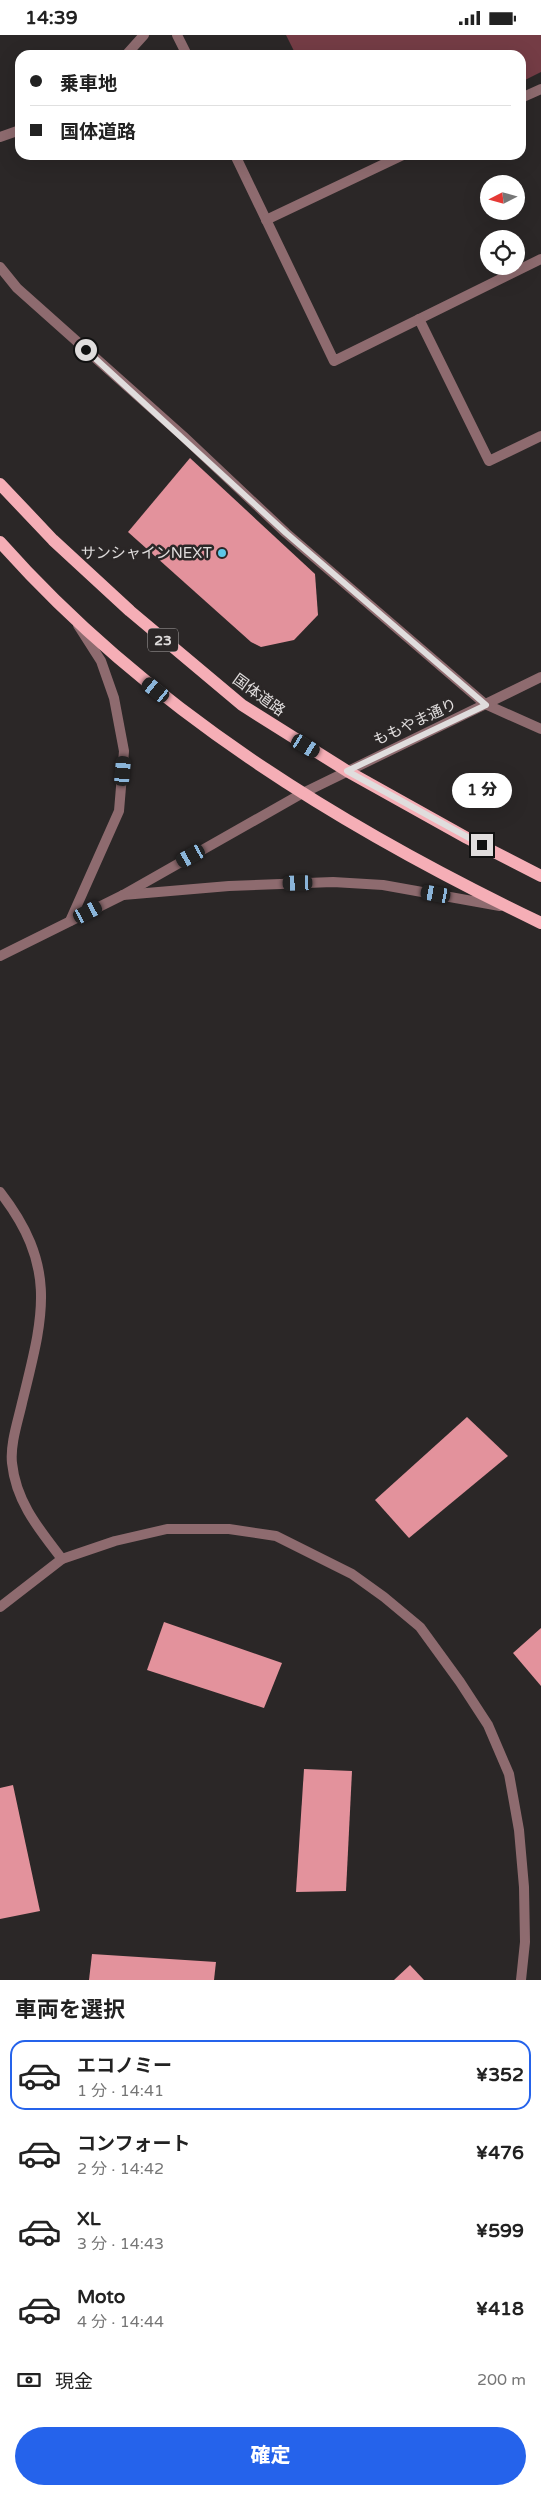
<!DOCTYPE html>
<html lang="ja">
<head>
<meta charset="utf-8">
<style>
	:root { --surface:#fff; --page:#f2f2f2; --text:#222; --muted:#767676; --line:#e0e0e0; --accent:#2563eb }
	body { margin:0; font-family:"Varela Round","Noto Sans JP",sans-serif; background:var(--page); color:var(--text); height:100vh; display:flex; flex-direction:column; font-size:19px; white-space:nowrap }
	* { box-sizing:border-box; margin:0 }
	p { font-size:16px; color:var(--muted) }
	.icon { flex:none; width:28px; height:28px; fill:none; stroke:currentColor; stroke-width:2; stroke-linecap:round; stroke-linejoin:round }
	.map { position:relative; height:1945px; overflow:hidden }
	.panel { display:flex; flex-direction:column; background:var(--surface); flex:1 }
	.panel>* { flex:none }
	.guide { position:absolute; left:15px; top:15px; width:511px; height:110px; border-radius:15px; box-shadow:0 5px 20px #0002; display:grid; align-content:center; height:110px; padding:0 15px; background:var(--surface) }
	.needle { width:32px; rotate:264deg }
	.buttons { position:absolute; left:480px; top:140px; display:grid; gap:10px }
	.buttons a { display:grid; place-items:center; width:45px; height:45px; border-radius:50%; background:var(--surface); box-shadow:0 5px 20px #0002; font-size:25px }
	.end { position:absolute; width:22px; height:22px; margin:-11px; border:6px solid #e0dddd; background:#111; box-shadow:0 0 0 2px #111 }
	.from { border-radius:50% }
	.bubble { position:absolute; height:35px; border-radius:18px; background:var(--surface); box-shadow:0 5px 20px #0002; font-size:16px; font-weight:800; line-height:35px; text-align:center }
	.car { position:absolute; width:15px; height:30px; margin:-15px -8px; border-radius:6px; box-shadow:0 0 4px 1px #0007; background:linear-gradient(#222 24%,#8ab4d8 0 40%,#222 0 76%,#8ab4d8 0 86%,#222 0) }
	.guide b { display:flex; align-items:center; gap:18px; height:48px; font-size:19px }
	.guide b+b { border-top:1px solid var(--line) }
	.guide i { width:12px; height:12px; background:var(--text) }
	ul { padding:0; list-style:none }
	li { display:flex; align-items:center; gap:15px; height:70px; margin:0 10px 8px; padding:0 5px; border:2px solid transparent; border-radius:15px }
	li div { flex:1 }
	li b { display:block; font-size:19px }
	li em { font-style:normal; font-weight:800 }
	li.on { border-color:var(--accent) }
	li>.icon { width:45px; height:45px; stroke-width:1.5 }
	h2 { padding:0 15px; font-size:22px; line-height:60px }
	.pay { display:flex; align-items:center; gap:12px; height:55px; padding:0 15px; font-size:19px }
	.pay p { margin-inline-start:auto }
	.cta { display:flex; gap:10px; margin-top:auto; padding:10px 15px }
	.cta a { flex:1; height:58px; border-radius:30px; background:var(--accent); color:#fff; font-size:20px; font-weight:800; line-height:58px; text-align:center }
	.status { display:flex; justify-content:space-between; align-items:center; height:35px; padding:0 25px; background:var(--surface); direction:ltr }
	.status svg { height:14px; fill:currentColor }
	.map>svg:first-child { display:block }
	.green { fill:#743c45 }
	.building { fill:#e3929c }
	.lines { fill:none; stroke-linecap:round; stroke-linejoin:round }
	.service { stroke:#8e6b6f; stroke-width:10 }
	.minor { stroke:#8e6b6f; stroke-width:10 }
	.tertiary { stroke:#8e6b6f; stroke-width:10 }
	.primary { stroke:#f5aeb6; stroke-width:12 }
	.route { stroke:#e0dddd; stroke-width:6 }
	.poi-dot { fill:#5dc7e8; stroke:#2b2727; stroke-width:2 }
	.labels { text-anchor:middle; dominant-baseline:central; stroke-width:5; stroke-linejoin:round; paint-order:stroke }
	.shield { fill:#2b2727; stroke:#aaa6a6; stroke-width:1 }
	.shield-label { font-size:14px; font-weight:bold; fill:#e0dddd }
	.poi-label { font-size:15px; fill:#e0dddd; stroke:#2b2727; text-anchor:end }
	.street-label { font-size:15px; fill:#e0dddd; stroke:#2b2727 }
</style>
</head>
<body>
<div class="status"><b>14:39</b><svg viewBox="0 0 49 12"><path d="M0 12V9h3v3zM5 12V6h3v6zM10 12V3h3v9zM15 12V0h3v12zM26 1h20v11H26zM47 4h2v5h-2z"/></svg></div>
<div class="map">
<svg width="541" height="1945" viewBox="0 0 541 1945">
	<rect width="100%" height="100%" fill="#2b2727"/>
	<!-- green -->
	<polygon class="green" points="286,0 541,0 541,37 521,47 521,20 296,20"/>
	<!-- building -->
	<g class="building">
		<polygon points="190,423 315,539 318,580 294,605 261,612 251,607 128,497"/>
		<polygon points="467,1382 508,1421 409,1503 375,1465"/>
		<polygon points="164,1587 282,1628 264,1673 147,1635"/>
		<polygon points="541,1593 541,1651 513,1618"/>
		<polygon points="304,1734 352,1736 346,1856 296,1857"/>
		<polygon points="13,1750 40,1876 0,1884 0,1753"/>
		<polygon points="92,1919 216,1927 214,1945 89,1945"/>
		<polygon points="410,1930 424,1945 394,1945"/>
	</g>
	<g class="lines">
		<!-- service -->
		<g class="service">
			<polyline points="123,860 229,851 333,847 383,850 500,871"/>
			<polyline points="70,886 119,776 124,716 114,663 101,626 78,590"/>
			<polyline points="0,921 123,860 301,759"/>
			<path d="M0,1157C59,1233 43,1282 22,1368C18,1386 10,1409 12,1428C16,1467 39,1494 62,1524"/>
			<polyline points="0,1572 62,1524 115,1506 167,1494 229,1494 276,1501 352,1539 384,1562 420,1592 460,1647 488,1690 509,1739 519,1795 524,1852 525,1907 521,1945"/>
		</g>
		<!-- minor -->
		<g class="minor">
			<polyline points="177,0 187,20"/>
			<polyline points="126,20 144,0"/>
			<polyline points="521,63 541,54"/>
			<polyline points="0,102 20,95"/>
			<polyline points="235,120 334,326 541,224"/>
			<polyline points="266,185 403,120"/>
			<polyline points="0,232 17,253 183,401 286,498 485,669 541,694"/>
			<polyline points="419,284 489,426 541,401"/>
		</g>
		<!-- tertiary -->
		<polyline class="tertiary" points="301,759 541,642"/>
		<!-- primary -->
		<g class="primary">
			<polyline points="0,449 53,505 130,576 242,670 347,736 467,803 541,841"/>
			<path d="M0,507C148,674 341,792 541,888"/>
		</g>
	</g>
	<g class="lines">
		<!-- route -->
		<polyline class="route" points="86,315 286,498 486,670 347,736 482,810"/>
	</g>
	<!-- markers -->
	<circle class="poi-dot" cx="222" cy="518" r="5"/>
	<g class="labels">
		<!-- shield labels -->
		<rect class="shield" x="148" y="593.5" width="30" height="23" rx="4"/>
		<g class="shield-label">
			<text x="163" y="605">23</text>
		</g>
		<!-- poi labels -->
		<g class="poi-label">
			<text x="212" y="518">サンシャインNEXT</text>
		</g>
		<!-- street labels -->
		<g class="street-label">
			<text transform="translate(259 660) rotate(36)">国体道路</text>
			<text transform="translate(415 687) rotate(-25)">ももやま通り</text>
		</g>
	</g>
</svg>
<div class="buttons">
<a><svg class="needle" viewBox="-14 -14 28 28"><path d="M0-13l5 13h-10z" fill="#e53935"/><path d="M0 13l5-13h-10z" fill="#767676"/></svg></a>
<a><svg class="icon" aria-label="locate" viewBox="0 0 24 24"><circle cx="12" cy="12" r="6"/><path d="M12 2v4M12 18v4M2 12h4M18 12h4"/></svg></a>
</div>
<i class="end from" style="left:86px;top:315px"></i>
<i class="end" style="left:482px;top:810px"></i>
<div class="bubble" style="left:452px;top:738px;width:60px">1 分</div>
<i class="car" style="left:156px;top:655px;rotate:309deg"></i>
<i class="car" style="left:306px;top:711px;rotate:121deg"></i>
<i class="car" style="left:123px;top:736px;rotate:5deg"></i>
<i class="car" style="left:191px;top:821px;rotate:241deg"></i>
<i class="car" style="left:298px;top:848px;rotate:268deg"></i>
<i class="car" style="left:436px;top:859px;rotate:280deg"></i>
<i class="car" style="left:88px;top:877px;rotate:63deg"></i>
<div class="guide">
<b><i class="from"></i>乗車地</b>
<b><i></i>国体道路</b>
</div>
</div>
<section class="panel">
<h2>車両を選択</h2>
<ul>
<li class="on"><svg class="icon" aria-label="car" viewBox="0 0 24 24"><path d="M5 17H2v-5l4-1 3-4h7l3 4 3 1v5h-3M9 17h6M6 11h13"/><circle cx="7" cy="17" r="2"/><circle cx="17" cy="17" r="2"/></svg><div><b>エコノミー</b><p>1 分 · 14:41</p></div><em>¥352</em></li>
<li><svg class="icon" aria-label="car" viewBox="0 0 24 24"><path d="M5 17H2v-5l4-1 3-4h7l3 4 3 1v5h-3M9 17h6M6 11h13"/><circle cx="7" cy="17" r="2"/><circle cx="17" cy="17" r="2"/></svg><div><b>コンフォート</b><p>2 分 · 14:42</p></div><em>¥476</em></li>
<li><svg class="icon" aria-label="car" viewBox="0 0 24 24"><path d="M5 17H2v-5l4-1 3-4h7l3 4 3 1v5h-3M9 17h6M6 11h13"/><circle cx="7" cy="17" r="2"/><circle cx="17" cy="17" r="2"/></svg><div><b>XL</b><p>3 分 · 14:43</p></div><em>¥599</em></li>
<li><svg class="icon" aria-label="car" viewBox="0 0 24 24"><path d="M5 17H2v-5l4-1 3-4h7l3 4 3 1v5h-3M9 17h6M6 11h13"/><circle cx="7" cy="17" r="2"/><circle cx="17" cy="17" r="2"/></svg><div><b>Moto</b><p>4 分 · 14:44</p></div><em>¥418</em></li>
</ul>
<div class="pay"><svg class="icon" aria-label="cash" viewBox="0 0 24 24"><path d="M3 7h18v10H3z"/><circle cx="12" cy="12" r="2"/></svg>現金<p>200 m</p></div>
<div class="cta"><a>確定</a></div>
</section>
</body>
</html>
